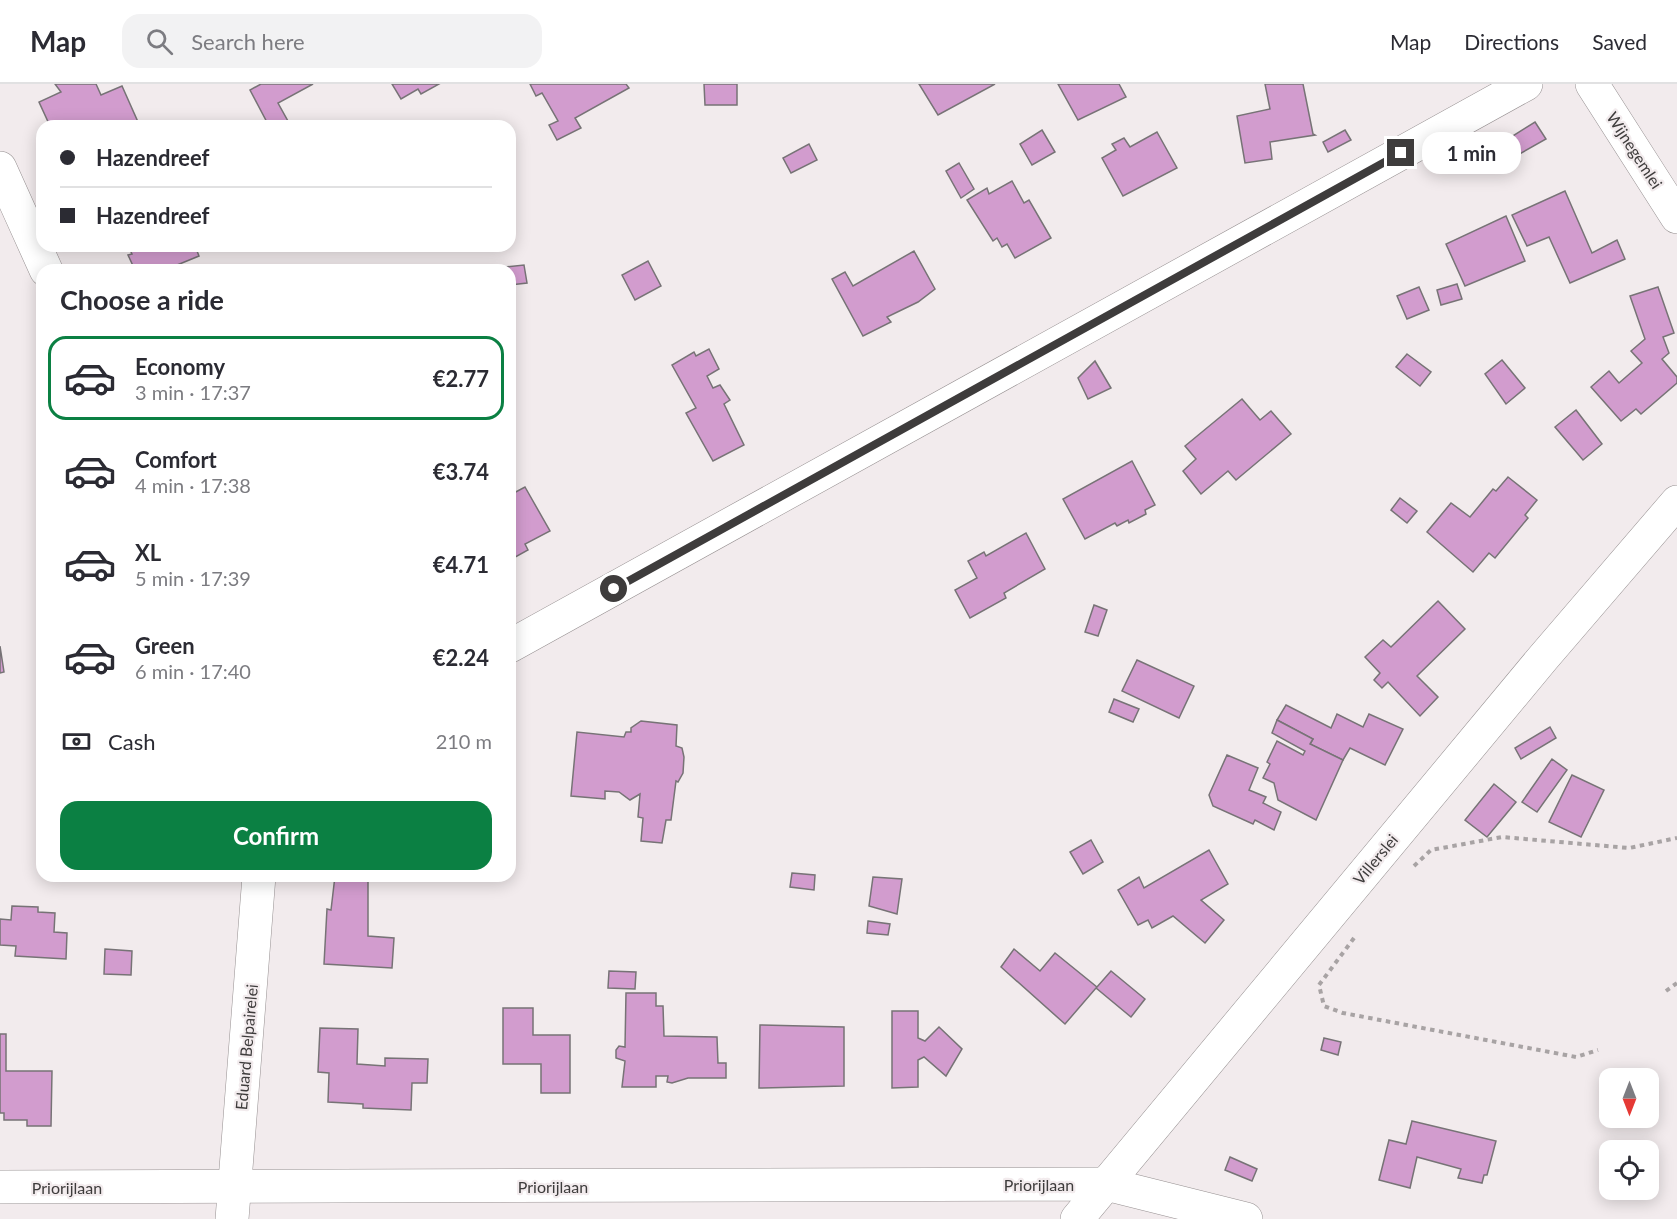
<!DOCTYPE html>
<html lang="en">
<head>
<meta charset="utf-8">
<style>
	:root { --surface:#fff; --page:#f2f2f3; --text:#2b2b33; --muted:#7c7c81; --line:#e1e1e2; --accent:#0b8043 }
	body { margin:0; font-family:Lato,sans-serif; background:var(--page); color:var(--text); height:100vh; display:flex; flex-direction:column; font-size:22px; white-space:nowrap }
	* { box-sizing:border-box; margin:0 }
	p { font-size:20px; color:var(--muted) }
	.icon { flex:none; width:33px; height:33px; fill:none; stroke:currentColor; stroke-width:2; stroke-linecap:round; stroke-linejoin:round }
	.map { position:relative; flex:1; overflow:hidden }
	.drawer { position:absolute; left:36px; top:180px; width:480px; height:618px; display:flex; flex-direction:column; background:var(--surface); border-radius:18px; box-shadow:0 3px 15px #0003 }
	.drawer>* { flex:none }
	.banner { position:absolute; left:36px; top:36px; width:480px; height:132px; border-radius:18px; box-shadow:0 3px 15px #0003; display:grid; align-content:center; height:132px; padding:0 24px; background:var(--surface) }
	.needle { width:39px; rotate:180deg }
	.fabs { position:absolute; left:1599px; top:984px; display:grid; gap:12px }
	.fabs a { display:grid; place-items:center; width:60px; height:60px; border-radius:12px; background:var(--surface); box-shadow:0 3px 15px #0003; font-size:30px }
	.end { position:absolute; width:27px; height:27px; margin:-14px; border:8px solid #3e3c3c; background:#fff; box-shadow:0 0 0 3px #fff }
	.from { border-radius:50% }
	.bubble { position:absolute; height:42px; border-radius:18px; background:var(--surface); box-shadow:0 3px 15px #0003; font-size:20px; font-weight:700; line-height:42px; text-align:center }
	.banner b { display:flex; align-items:center; gap:21px; height:57px; font-size:22px }
	.banner b+b { border-top:2px solid var(--line) }
	.banner i { width:15px; height:15px; background:var(--text) }
	ul { padding:0; list-style:none }
	li { display:flex; align-items:center; gap:18px; height:84px; margin:0 12px 9px; padding:0 12px; border:3px solid transparent; border-radius:18px }
	li div { flex:1 }
	li b { display:block; font-size:22px }
	li em { font-style:normal; font-weight:700 }
	li.on { border-color:var(--accent) }
	li>.icon { width:54px; height:54px; stroke-width:1.5 }
	h2 { padding:0 24px; font-size:27px; line-height:72px }
	.pay { display:flex; align-items:center; gap:15px; height:66px; padding:0 24px; font-size:22px }
	.pay p { margin-inline-start:auto }
	.button { display:flex; gap:12px; margin-top:auto; padding:12px 24px }
	.button a { flex:1; height:69px; border-radius:18px; background:var(--accent); color:#fff; font-size:24px; font-weight:700; line-height:69px; text-align:center }
	header { display:flex; align-items:center; gap:36px; box-sizing:border-box; height:84px; padding:0 30px; background:var(--surface); border-bottom:2px solid var(--line) }
	header strong { font-size:28px }
	nav { display:flex; gap:33px; margin-inline-start:auto; font-size:21px }
	.search { width:420px; height:54px; background:var(--page); display:flex; align-items:center; gap:15px; box-sizing:border-box; padding:0 21px; border-radius:18px; color:var(--muted); font-size:22px }
	.map>svg:first-child { display:block }
	.building { fill:#d29cce; stroke:#777376; stroke-width:1.5 }
	.lines { fill:none; stroke-linecap:round; stroke-linejoin:round }
	.minor-casing { stroke:#969091; stroke-width:34 }
	.path { stroke:#a8a3a4; stroke-width:4; stroke-dasharray:4.5 4.5; stroke-linecap:butt }
	.minor { stroke:#fff; stroke-width:33 }
	.route { stroke:#3e3c3c; stroke-width:8 }
	.labels { text-anchor:middle; dominant-baseline:central; stroke-width:4.5; stroke-linejoin:round; paint-order:stroke }
	.street-label { font-size:16px; fill:#3e3c3c; stroke:#f2ebed }
</style>
</head>
<body>
<header>
<strong>Map</strong>
<div class="search"><svg class="icon" aria-label="search" viewBox="0 0 24 24"><circle cx="10" cy="10" r="6"/><path d="M15 15l6 6"/></svg>Search here</div>
<nav><a>Map</a><a>Directions</a><a>Saved</a></nav>
</header>
<div class="map">
<svg width="1677" height="1135" viewBox="0 0 1677 1135">
	<rect width="100%" height="100%" fill="#f2ebed"/>
	<!-- building -->
	<g class="building">
		<polygon points="55,0 96,0 101,11 122,2 138,38 130,42 75,42 73,38 63,42 50,42 39,18 61,8"/>
		<polygon points="261,0 313,0 278,19 289,39 283,42 269,42 250,6"/>
		<polygon points="392,0 439,0 421,10 418,5 401,15"/>
		<polygon points="530,0 626,0 629,4 575,34 581,44 557,56 549,41 558,37 542,9 536,12"/>
		<polygon points="704,0 737,0 737,21 705,21"/>
		<polygon points="919,0 995,0 938,31"/>
		<polygon points="1058,0 1119,0 1126,13 1078,36"/>
		<polygon points="1265,0 1303,0 1313,50 1315,51 1270,58 1272,75 1245,79 1237,32 1270,25"/>
		<polygon points="1535,38 1546,55 1509,76 1500,60"/>
		<polygon points="1042,46 1055,68 1032,81 1020,60"/>
		<polygon points="1345,46 1351,56 1328,68 1323,58"/>
		<polygon points="1157,48 1177,84 1123,112 1102,74 1116,66 1112,60 1124,54 1130,63"/>
		<polygon points="809,60 817,76 791,89 783,74"/>
		<polygon points="959,79 974,105 961,114 946,87"/>
		<polygon points="1012,97 1024,119 1029,116 1051,154 1015,174 1007,160 1002,163 997,154 993,157 967,116 987,104 989,110"/>
		<polygon points="1565,107 1592,169 1617,156 1625,175 1570,199 1549,153 1527,162 1512,131"/>
		<polygon points="1506,132 1525,177 1465,202 1446,160"/>
		<polygon points="128,162 195,162 199,172 165,186 135,186 128,171 132,170"/>
		<polygon points="914,167 935,205 918,218 887,233 891,238 863,252 832,195 845,188 853,202"/>
		<polygon points="648,177 661,202 635,216 622,191"/>
		<polygon points="524,181 527,199 510,201 510,186 506,186 505,183"/>
		<polygon points="1457,200 1462,215 1441,221 1437,206"/>
		<polygon points="1419,203 1429,226 1407,235 1397,212"/>
		<polygon points="1658,203 1674,249 1663,253 1669,269 1662,275 1677,293 1677,299 1641,330 1636,325 1621,337 1591,303 1609,287 1619,299 1642,279 1631,267 1645,255 1630,212"/>
		<polygon points="709,265 719,285 707,292 713,304 720,301 730,316 724,320 744,361 713,377 686,329 696,324 672,281 694,268 696,272"/>
		<polygon points="1407,270 1431,288 1420,302 1396,283"/>
		<polygon points="1502,276 1525,304 1506,320 1485,290"/>
		<polygon points="1095,277 1111,304 1088,315 1078,294"/>
		<polygon points="1242,315 1260,336 1271,327 1291,350 1236,396 1228,387 1201,410 1183,387 1196,375 1185,362"/>
		<polygon points="1576,326 1602,360 1583,376 1555,343"/>
		<polygon points="1132,377 1155,421 1145,426 1146,430 1129,439 1128,436 1117,442 1115,439 1085,455 1063,415"/>
		<polygon points="1508,393 1537,416 1525,431 1528,434 1495,474 1489,469 1473,488 1427,448 1451,419 1470,433 1493,405 1496,407"/>
		<polygon points="525,403 550,447 525,460 528,466 510,476 510,411"/>
		<polygon points="1400,414 1417,427 1407,439 1391,426"/>
		<polygon points="1026,449 1045,485 1004,509 1006,514 970,534 955,506 977,494 968,477 984,468 986,472"/>
		<polygon points="1438,517 1465,545 1417,592 1438,613 1420,632 1388,598 1382,604 1374,596 1380,589 1365,573 1383,556 1391,563"/>
		<polygon points="1094,521 1107,526 1098,552 1085,548"/>
		<polygon points="0,562 4,588 0,589"/>
		<polygon points="1137,576 1194,602 1179,634 1122,607"/>
		<polygon points="1114,615 1139,625 1133,638 1109,628"/>
		<polygon points="1286,621 1331,644 1337,630 1363,643 1369,630 1403,645 1385,681 1350,664 1343,676 1310,660 1313,655 1277,636"/>
		<polygon points="1277,636 1313,655 1310,660 1343,676 1316,736 1278,716 1274,699 1263,694 1270,680 1267,678 1277,657 1303,671 1305,667 1272,649"/>
		<polygon points="641,637 677,641 676,662 682,664 684,673 683,689 678,698 676,697 671,736 666,736 662,759 641,757 643,734 638,733 640,710 630,716 619,708 605,707 605,715 571,712 577,648 624,653 626,648 631,648 631,644"/>
		<polygon points="1550,643 1556,654 1521,675 1515,664"/>
		<polygon points="1227,671 1258,684 1249,706 1266,713 1263,719 1281,728 1274,746 1255,736 1253,740 1213,722 1209,711"/>
		<polygon points="1552,675 1567,686 1537,728 1522,718"/>
		<polygon points="1572,691 1604,706 1581,753 1549,738"/>
		<polygon points="1494,700 1516,718 1487,753 1465,736"/>
		<polygon points="1091,756 1103,778 1083,790 1070,768"/>
		<polygon points="1209,766 1228,800 1201,816 1224,836 1205,859 1173,832 1152,844 1148,836 1138,841 1118,806 1139,793 1144,804"/>
		<polygon points="792,789 815,791 814,806 790,803"/>
		<polygon points="335,792 368,792 368,852 394,854 392,884 324,880 327,825 331,826"/>
		<polygon points="492,792 506,792 506,795 492,794"/>
		<polygon points="873,793 902,795 897,830 869,822"/>
		<polygon points="12,822 38,823 38,828 55,829 54,848 67,849 66,875 15,872 16,862 0,861 0,835 11,836"/>
		<polygon points="868,837 890,840 888,851 867,849"/>
		<polygon points="105,865 132,867 131,891 104,890"/>
		<polygon points="1014,865 1040,887 1055,869 1097,903 1111,887 1145,915 1131,933 1096,904 1065,940 1001,883"/>
		<polygon points="609,887 636,888 635,905 608,904"/>
		<polygon points="626,909 656,909 656,922 663,922 664,952 717,953 718,979 726,979 726,994 688,994 672,999 667,998 668,992 656,992 656,1003 622,1003 625,977 616,974 616,966 619,962 625,963"/>
		<polygon points="503,924 533,924 533,951 570,951 570,1009 541,1009 541,980 503,980"/>
		<polygon points="892,927 918,927 918,954 925,957 939,943 962,965 946,992 924,973 918,976 918,1003 892,1004"/>
		<polygon points="760,941 844,943 844,1002 759,1004"/>
		<polygon points="320,944 358,945 357,980 385,982 385,974 428,975 427,999 412,999 411,1026 363,1024 363,1020 328,1018 329,989 318,988"/>
		<polygon points="0,950 6,950 6,987 52,987 51,1042 27,1042 27,1036 4,1036 4,1029 0,1029"/>
		<polygon points="1324,954 1341,958 1338,971 1321,966"/>
		<polygon points="1412,1037 1496,1057 1487,1091 1484,1091 1482,1099 1458,1094 1461,1085 1417,1073 1410,1104 1379,1096 1389,1056 1406,1060"/>
		<polygon points="1230,1073 1257,1085 1252,1097 1225,1086"/>
	</g>
	<g class="lines">
		<!-- minor casing -->
		<g class="minor-casing">
			<g id="minor">
				<polyline points="1592,0 1677,133"/>
				<polyline points="0,84 46,186"/>
				<polyline points="510,562 1526,0"/>
				<polyline points="0,1103 1106,1100 1246,1135"/>
				<polyline points="232,1135 259,792"/>
				<polyline points="1077,1135 1543,574 1677,418"/>
			</g>
		</g>
		<!-- path -->
		<g class="path">
			<polyline points="1414,782 1431,766 1502,753 1629,764 1677,754"/>
			<polyline points="1354,854 1319,901 1324,922 1343,929 1576,973 1598,966"/>
			<polyline points="1666,907 1677,899"/>
		</g>
		<!-- minor -->
		<use href="#minor" class="minor"/>
	</g>
	<g class="lines">
		<!-- route -->
		<polyline class="route" points="614,505 1401,69"/>
	</g>
	<g class="labels">
		<!-- street labels -->
		<g class="street-label">
			<text transform="translate(1635 66) rotate(57)">Wijnegemlei</text>
			<text transform="translate(1375 775) rotate(-50)">Villerslei</text>
			<text transform="translate(246 963) rotate(-85)">Eduard Belpairelei</text>
			<text x="1039" y="1100">Priorijlaan</text>
			<text x="553" y="1102">Priorijlaan</text>
			<text x="67" y="1103">Priorijlaan</text>
		</g>
	</g>
</svg>
<div class="fabs">
<a><svg class="needle" viewBox="-14 -14 28 28"><path d="M0-13l5 13h-10z" fill="#e53935"/><path d="M0 13l5-13h-10z" fill="#7c7c81"/></svg></a>
<a><svg class="icon" aria-label="locate" viewBox="0 0 24 24"><circle cx="12" cy="12" r="6"/><path d="M12 2v4M12 18v4M2 12h4M18 12h4"/></svg></a>
</div>
<i class="end from" style="left:614px;top:505px"></i>
<i class="end" style="left:1401px;top:69px"></i>
<div class="bubble" style="left:1422px;top:48px;width:99px">1 min</div>
<div class="banner">
<b><i class="from"></i>Hazendreef</b>
<b><i></i>Hazendreef</b>
</div>
<section class="drawer">
<h2>Choose a ride</h2>
<ul>
<li class="on"><svg class="icon" aria-label="car" viewBox="0 0 24 24"><path d="M5 17H2v-5l4-1 3-4h7l3 4 3 1v5h-3M9 17h6M6 11h13"/><circle cx="7" cy="17" r="2"/><circle cx="17" cy="17" r="2"/></svg><div><b>Economy</b><p>3 min · 17:37</p></div><em>€2.77</em></li>
<li><svg class="icon" aria-label="car" viewBox="0 0 24 24"><path d="M5 17H2v-5l4-1 3-4h7l3 4 3 1v5h-3M9 17h6M6 11h13"/><circle cx="7" cy="17" r="2"/><circle cx="17" cy="17" r="2"/></svg><div><b>Comfort</b><p>4 min · 17:38</p></div><em>€3.74</em></li>
<li><svg class="icon" aria-label="car" viewBox="0 0 24 24"><path d="M5 17H2v-5l4-1 3-4h7l3 4 3 1v5h-3M9 17h6M6 11h13"/><circle cx="7" cy="17" r="2"/><circle cx="17" cy="17" r="2"/></svg><div><b>XL</b><p>5 min · 17:39</p></div><em>€4.71</em></li>
<li><svg class="icon" aria-label="car" viewBox="0 0 24 24"><path d="M5 17H2v-5l4-1 3-4h7l3 4 3 1v5h-3M9 17h6M6 11h13"/><circle cx="7" cy="17" r="2"/><circle cx="17" cy="17" r="2"/></svg><div><b>Green</b><p>6 min · 17:40</p></div><em>€2.24</em></li>
</ul>
<div class="pay"><svg class="icon" aria-label="cash" viewBox="0 0 24 24"><path d="M3 7h18v10H3z"/><circle cx="12" cy="12" r="2"/></svg>Cash<p>210 m</p></div>
<div class="button"><a>Confirm</a></div>
</section>
</div>
</body>
</html>
